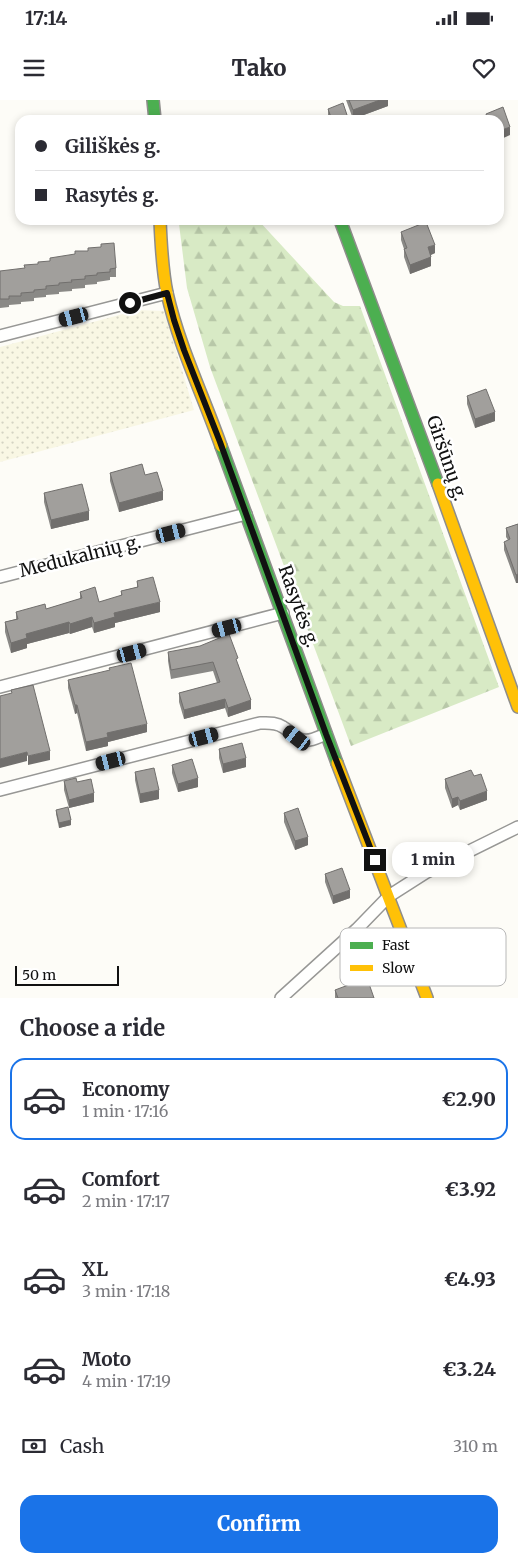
<!DOCTYPE html>
<html lang="en">
<head>
<meta charset="utf-8">
<style>
	:root { --surface:#fff; --page:#f7f7f7; --text:#2b2b33; --muted:#7c7c81; --line:#e1e1e2; --accent:#1a73e8 }
	body { margin:0; font-family:Merriweather,serif; background:var(--page); color:var(--text); height:100vh; display:flex; flex-direction:column; font-size:19px; white-space:nowrap }
	* { box-sizing:border-box; margin:0 }
	p { font-size:16px; color:var(--muted) }
	.icon { flex:none; width:28px; height:28px; fill:none; stroke:currentColor; stroke-width:2; stroke-linecap:round; stroke-linejoin:round }
	.map { position:relative; height:898px; overflow:hidden }
	.drawer { display:flex; flex-direction:column; background:var(--surface); flex:1 }
	.drawer>* { flex:none }
	.guide { position:absolute; left:15px; top:15px; width:489px; height:110px; border-radius:15px; box-shadow:0 2px 8px #0003; display:grid; align-content:center; height:110px; padding:0 20px; background:var(--surface) }
	.scale { position:absolute; left:15px; bottom:12px; width:104px; box-sizing:border-box; padding-left:5px; border:2px solid #111; border-top:0; font-size:14px; line-height:18px; white-space:nowrap; color:#111; -webkit-text-stroke:4px #fff; paint-order:stroke }
	.end { position:absolute; width:22px; height:22px; margin:-11px; border:6px solid #111; background:#fff; box-shadow:0 0 0 2px #fff }
	.from { border-radius:50% }
	.bubble { position:absolute; height:35px; border-radius:15px; background:var(--surface); box-shadow:0 2px 8px #0003; font-size:16px; font-weight:800; line-height:35px; text-align:center }
	.car { position:absolute; width:15px; height:30px; margin:-15px -8px; border-radius:6px; box-shadow:0 0 4px 1px #0007; background:linear-gradient(#222 24%,#8ab4d8 0 40%,#222 0 76%,#8ab4d8 0 86%,#222 0) }
	.guide b { display:flex; align-items:center; gap:18px; height:48px; font-size:19px }
	.guide b+b { border-top:1px solid var(--line) }
	.guide i { width:12px; height:12px; background:var(--text) }
	ul { padding:0; list-style:none }
	li { display:flex; align-items:center; gap:15px; height:82px; margin:0 10px 8px; padding:0 10px; border:2px solid transparent; border-radius:15px }
	li div { flex:1 }
	li b { display:block; font-size:19px }
	li em { font-style:normal; font-weight:800 }
	li.current { border-color:var(--accent) }
	li>.icon { width:45px; height:45px; stroke-width:1.5 }
	h2 { padding:0 20px; font-size:22px; line-height:60px }
	.pay { display:flex; align-items:center; gap:12px; height:55px; padding:0 20px; font-size:19px }
	.pay p { margin-inline-start:auto }
	.cta { display:flex; gap:10px; margin-top:auto; padding:10px 20px }
	.cta a { flex:1; height:58px; border-radius:15px; background:var(--accent); color:#fff; font-size:20px; font-weight:800; line-height:58px; text-align:center }
	.status { display:flex; justify-content:space-between; align-items:center; height:35px; padding:0 25px; background:var(--surface); direction:ltr }
	.status svg { height:14px; fill:currentColor }
	header { display:flex; justify-content:space-between; align-items:center; height:65px; padding:0 20px; background:var(--surface); font-size:22px; font-weight:800 }
	.map>svg:first-child { display:block }
	.farmland { fill:url(#farmland-dots) }
	.forest { fill:url(#forest-firs) }
	.lines { fill:none; stroke-linecap:round; stroke-linejoin:round }
	.street-casing { stroke:#979795; stroke-width:14 }
	.fast-casing { stroke:#8e8d8b; stroke-width:14 }
	.slow-casing { stroke:#8e8d8b; stroke-width:14 }
	.street { stroke:#fffffe; stroke-width:11 }
	.fast { stroke:#4caf50; stroke-width:11 }
	.slow { stroke:#ffc107; stroke-width:11 }
	.wall { fill:#8a8986 }
	.shaded-wall { fill:#716f6d }
	.building { fill:#a19f9c; stroke:#716f6d }
	.route { stroke:#111; stroke-width:6 }
	.labels { text-anchor:middle; dominant-baseline:central; stroke-width:5; stroke-linejoin:round; paint-order:stroke }
	.street-label { font-size:18px; fill:#111; stroke:#fff }
	.key { fill:#fff; stroke:#b8b8b8; stroke-width:1 }
	.key-label { font-size:14px; fill:#111 }
</style>
</head>
<body>
<div class="status"><b>17:14</b><svg viewBox="0 0 49 12"><path d="M0 12V9h3v3zM5 12V6h3v6zM10 12V3h3v9zM15 12V0h3v12zM26 1h20v11H26zM47 4h2v5h-2z"/></svg></div>
<header><svg class="icon" aria-label="menu" viewBox="0 0 24 24"><path d="M4 6h16M4 12h16M4 18h16"/></svg>Tako<svg class="icon" aria-label="heart" viewBox="0 0 24 24"><path d="M12 20l-8-8c-3-5 5-10 8-4 3-6 11-1 8 4z"/></svg></header>
<div class="map">
<svg width="518" height="898" viewBox="0 0 518 898">
	<defs>
		<pattern id="farmland-dots" width="8" height="8" patternUnits="userSpaceOnUse" patternTransform="scale(1.25)"><rect width="8" height="8" fill="#f9f7e4"/><path d="M2 2h.1M6 6h.1" fill="none" stroke="#d4d3c3" stroke-width="1.8" stroke-linecap="round"/></pattern>
		<pattern id="forest-firs" width="22" height="20" patternUnits="userSpaceOnUse" patternTransform="scale(1.25)"><rect width="22" height="20" fill="#d8eac5"/><path d="M5 1l3.5 6h-7zM16 11l3.5 6h-7z" fill="#b8c8a8"/></pattern>
	</defs>
	<rect width="100%" height="100%" fill="#fdfcf7"/>
	<!-- farmland -->
	<polygon class="farmland" points="138,210 164,211 194,310 0,362 0,247"/>
	<!-- forest -->
	<polygon class="forest" points="199,120 258,120 334,202 343,206 360,206 499,587 351,646 210,267 187,188 179,124"/>
	<g class="lines">
		<!-- street casing -->
		<g class="street-casing">
			<g id="street">
				<polyline points="0,236 167,193"/>
				<polyline points="0,477 246,414"/>
				<polyline points="0,587 283,513"/>
				<path d="M0,690L260,623C268,623 276,622 283,627C290,631 295,639 303,640C311,642 320,636 326,634"/>
				<polyline points="281,898 357,829 389,796 425,773 518,727"/>
			</g>
		</g>
		<!-- fast casing -->
		<g class="fast-casing">
			<g id="fast">
				<polyline points="153,0 155,20"/>
				<polyline points="340,120 438,384"/>
				<polyline points="221,346 337,663"/>
			</g>
		</g>
		<!-- slow casing -->
		<g class="slow-casing">
			<g id="slow">
				<path d="M160,120C161,144 162,169 167,193C179,246 203,295 221,346"/>
				<polyline points="438,384 518,607"/>
				<polyline points="337,663 427,898"/>
			</g>
		</g>
		<!-- street -->
		<use href="#street" class="street"/>
		<!-- fast -->
		<use href="#fast" class="fast"/>
		<!-- slow -->
		<use href="#slow" class="slow"/>
	</g>
	<!-- wall -->
	<g class="wall">
		<polygon points="346,0 388,0 388,6 353,19"/>
		<polygon points="328,9 348,20 329,20 328,18"/>
		<polygon points="401,132 435,153 431,155 431,166 410,174 404,157 404,149 401,140"/>
		<polygon points="116,168 116,177 110,177 110,180 97,182 97,184 85,185 85,188 72,189 72,191 59,192 59,194 46,195 46,197 34,198 34,201 21,202 21,204 9,205 9,207 0,208 0,171"/>
		<polygon points="467,296 495,321 475,328 467,304"/>
		<polygon points="110,373 145,375 163,400 119,412 110,381"/>
		<polygon points="44,393 89,420 51,429 44,402"/>
		<polygon points="518,424 518,483 516,483 504,450 504,442 508,440 506,437 506,428"/>
		<polygon points="137,481 160,512 115,523 115,527 94,533 92,527 70,534 69,533 27,544 27,548 11,553 5,532 5,522 16,519 16,512 46,509 80,499 80,492 99,502 121,496 121,491 137,487"/>
		<polygon points="168,552 238,564 251,609 228,617 225,608 184,619 179,602 179,593 217,583 213,571 171,579 168,561"/>
		<polygon points="68,580 147,632 108,642 108,646 86,651 77,613 75,614 68,588"/>
		<polygon points="219,649 246,667 223,673 219,658"/>
		<polygon points="172,665 198,687 178,692 172,673"/>
		<polygon points="135,672 159,699 140,703 135,680"/>
		<polygon points="474,676 487,700 460,710 458,705 452,708 445,688 445,679"/>
		<polygon points="64,681 77,682 94,702 69,708 64,690"/>
		<polygon points="56,710 71,725 59,728 56,714"/>
		<polygon points="284,713 308,745 295,750 284,722"/>
		<polygon points="325,774 350,798 333,804 325,782"/>
		<polygon points="335,890 374,898 335,898"/>
	</g>
	<!-- shaded-wall -->
	<g class="shaded-wall">
		<polygon points="380,0 388,0 388,6 353,19 353,10"/>
		<polygon points="510,27 510,35 499,40 499,31"/>
		<polygon points="435,145 435,153 428,156 428,147"/>
		<polygon points="431,157 431,166 410,174 410,165"/>
		<polygon points="495,312 495,321 475,328 475,319"/>
		<polygon points="163,391 163,400 119,412 119,403"/>
		<polygon points="89,411 89,420 51,429 51,420"/>
		<polygon points="518,474 518,483 516,483 516,475"/>
		<polygon points="160,502 160,512 115,523 115,527 94,533 94,523 114,513"/>
		<polygon points="92,517 92,527 70,534 70,524"/>
		<polygon points="69,522 69,533 27,544 27,548 11,553 11,543 26,534"/>
		<polygon points="225,599 225,608 184,619 184,610"/>
		<polygon points="251,600 251,609 228,617 228,608"/>
		<polygon points="75,605 77,605 77,613 75,614"/>
		<polygon points="147,624 147,632 108,642 108,646 86,651 86,642 107,633"/>
		<polygon points="50,651 50,660 28,665 28,656"/>
		<polygon points="27,652 27,661 0,668 0,659"/>
		<polygon points="246,658 246,667 223,673 223,664"/>
		<polygon points="198,678 198,687 178,692 178,684"/>
		<polygon points="159,690 159,699 140,703 140,694"/>
		<polygon points="487,691 487,700 460,710 460,701"/>
		<polygon points="94,693 94,702 69,708 69,700"/>
		<polygon points="458,697 458,705 452,708 452,699"/>
		<polygon points="71,720 71,725 59,728 59,723"/>
		<polygon points="308,737 308,745 295,750 295,741"/>
		<polygon points="350,790 350,798 333,804 333,796"/>
	</g>
	<!-- building -->
	<g class="building">
		<polygon points="349,0 380,0 353,10"/>
		<polygon points="343,3 348,18 344,20 332,20 328,9"/>
		<polygon points="503,7 510,27 499,31 499,20 488,20 486,14"/>
		<polygon points="426,122 435,145 428,147 431,157 410,165 404,149 407,148 401,132"/>
		<polygon points="114,143 116,168 110,169 110,172 97,173 97,175 85,176 85,179 71,180 72,182 59,183 59,185 46,186 46,189 34,190 34,192 21,193 21,196 9,196 9,199 0,199 0,171 25,168 24,165 38,164 38,162 50,161 50,158 75,154 75,151 88,151 88,148 101,147 101,144"/>
		<polygon points="486,289 495,312 475,319 467,296"/>
		<polygon points="142,364 145,375 157,372 163,391 119,403 110,373"/>
		<polygon points="82,384 89,411 51,420 44,393"/>
		<polygon points="518,424 518,474 516,475 504,442 510,439 506,428"/>
		<polygon points="153,477 160,502 114,513 115,517 94,523 92,517 70,524 69,522 26,534 27,538 11,543 5,522 18,519 16,512 45,504 46,509 82,498 80,492 95,487 99,502 122,495 121,491 138,487 137,481"/>
		<polygon points="229,534 238,558 236,559 251,600 228,608 225,599 184,610 179,593 220,582 213,562 171,570 168,552 200,546"/>
		<polygon points="131,563 147,624 107,633 108,637 86,642 77,605 75,605 68,580 110,570 109,568"/>
		<polygon points="33,585 50,651 28,656 27,652 0,659 0,596 12,593 11,590"/>
		<polygon points="242,643 246,658 223,664 219,649"/>
		<polygon points="192,659 198,678 178,684 172,665"/>
		<polygon points="154,668 159,690 140,694 135,672"/>
		<polygon points="471,670 474,676 481,674 487,691 460,701 458,697 452,699 445,679"/>
		<polygon points="76,678 77,682 91,679 94,693 69,700 64,681"/>
		<polygon points="68,707 71,720 59,723 56,710"/>
		<polygon points="298,708 308,737 295,741 284,713"/>
		<polygon points="342,768 350,790 333,796 325,774"/>
		<polygon points="367,878 374,898 338,898 335,890"/>
	</g>
	<g class="lines">
		<!-- route -->
		<polyline class="route" points="130,203 167,193 174,220 184,250 220,342 326,634 375,760"/>
	</g>
	<g class="labels">
		<!-- street labels -->
		<g class="street-label">
			<text transform="translate(447 358) rotate(71)">Giršūnų g.</text>
			<text transform="translate(80 456) rotate(-14)">Medukalnių g.</text>
			<text transform="translate(299 506) rotate(70)">Rasytės g.</text>
		</g>
	</g>
	<!-- legend -->
	<rect x="340" y="828" width="166" height="58" rx="8" class="key"/>
	<rect x="350" y="842" width="23" height="7" fill="#4caf50"/>
	<rect x="350" y="865" width="23" height="6" fill="#ffc107"/>
	<g class="key-label">
		<text x="382" y="850">Fast</text>
		<text x="382" y="873">Slow</text>
	</g>
</svg>
<div class="scale">50 m</div>
<i class="end from" style="left:130px;top:203px"></i>
<i class="end" style="left:375px;top:760px"></i>
<div class="bubble" style="left:392px;top:742px;width:82px">1 min</div>
<i class="car" style="left:74px;top:217px;rotate:255deg"></i>
<i class="car" style="left:171px;top:433px;rotate:76deg"></i>
<i class="car" style="left:227px;top:528px;rotate:255deg"></i>
<i class="car" style="left:132px;top:553px;rotate:75deg"></i>
<i class="car" style="left:204px;top:637px;rotate:75deg"></i>
<i class="car" style="left:297px;top:638px;rotate:308deg"></i>
<i class="car" style="left:111px;top:661px;rotate:256deg"></i>
<div class="guide">
<b><i class="from"></i>Giliškės g.</b>
<b><i></i>Rasytės g.</b>
</div>
</div>
<section class="drawer">
<h2>Choose a ride</h2>
<ul>
<li class="current"><svg class="icon" aria-label="car" viewBox="0 0 24 24"><path d="M5 17H2v-5l4-1 3-4h7l3 4 3 1v5h-3M9 17h6M6 11h13"/><circle cx="7" cy="17" r="2"/><circle cx="17" cy="17" r="2"/></svg><div><b>Economy</b><p>1 min · 17:16</p></div><em>€2.90</em></li>
<li><svg class="icon" aria-label="car" viewBox="0 0 24 24"><path d="M5 17H2v-5l4-1 3-4h7l3 4 3 1v5h-3M9 17h6M6 11h13"/><circle cx="7" cy="17" r="2"/><circle cx="17" cy="17" r="2"/></svg><div><b>Comfort</b><p>2 min · 17:17</p></div><em>€3.92</em></li>
<li><svg class="icon" aria-label="car" viewBox="0 0 24 24"><path d="M5 17H2v-5l4-1 3-4h7l3 4 3 1v5h-3M9 17h6M6 11h13"/><circle cx="7" cy="17" r="2"/><circle cx="17" cy="17" r="2"/></svg><div><b>XL</b><p>3 min · 17:18</p></div><em>€4.93</em></li>
<li><svg class="icon" aria-label="car" viewBox="0 0 24 24"><path d="M5 17H2v-5l4-1 3-4h7l3 4 3 1v5h-3M9 17h6M6 11h13"/><circle cx="7" cy="17" r="2"/><circle cx="17" cy="17" r="2"/></svg><div><b>Moto</b><p>4 min · 17:19</p></div><em>€3.24</em></li>
</ul>
<div class="pay"><svg class="icon" aria-label="cash" viewBox="0 0 24 24"><path d="M3 7h18v10H3z"/><circle cx="12" cy="12" r="2"/></svg>Cash<p>310 m</p></div>
<div class="cta"><a>Confirm</a></div>
</section>
</body>
</html>
